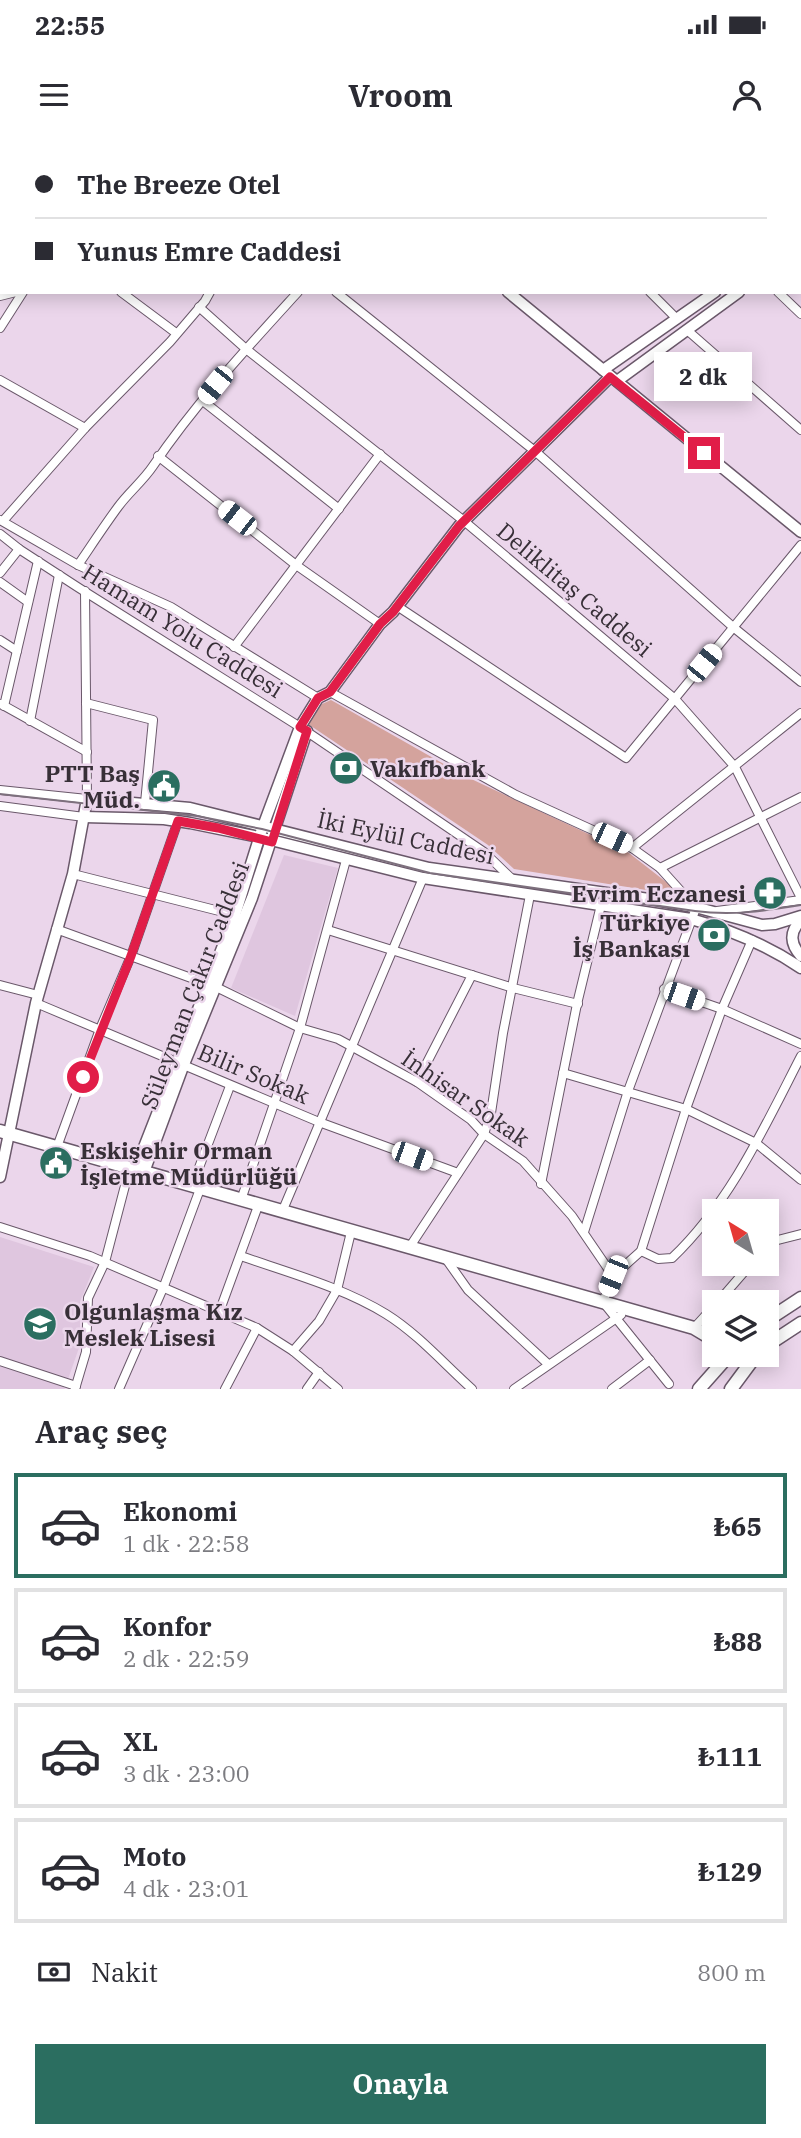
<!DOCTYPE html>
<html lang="tr">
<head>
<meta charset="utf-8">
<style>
	:root { --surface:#fff; --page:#f2f2f3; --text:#2b2b33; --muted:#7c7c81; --line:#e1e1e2; --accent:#2b6e60 }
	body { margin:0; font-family:"IBM Plex Serif",serif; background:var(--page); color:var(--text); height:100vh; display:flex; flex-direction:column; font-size:26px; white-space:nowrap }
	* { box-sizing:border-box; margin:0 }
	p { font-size:23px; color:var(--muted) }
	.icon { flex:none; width:38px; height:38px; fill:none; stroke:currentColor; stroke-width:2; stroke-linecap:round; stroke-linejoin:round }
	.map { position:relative; height:1249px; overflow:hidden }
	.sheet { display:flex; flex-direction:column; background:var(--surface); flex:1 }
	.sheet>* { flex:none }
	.top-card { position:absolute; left:0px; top:0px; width:802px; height:154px; box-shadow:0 4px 18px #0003; display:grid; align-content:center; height:154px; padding:0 35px; background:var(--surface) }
	.needle { width:46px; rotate:323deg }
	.fabs { position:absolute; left:702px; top:1059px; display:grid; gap:14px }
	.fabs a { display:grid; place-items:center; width:77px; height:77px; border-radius:0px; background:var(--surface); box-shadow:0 4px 18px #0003; font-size:35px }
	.end { position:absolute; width:32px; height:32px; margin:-16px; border:9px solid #e11d48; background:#fff; box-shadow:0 0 0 4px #fff }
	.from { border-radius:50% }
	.bubble { position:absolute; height:49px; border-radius:0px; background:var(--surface); box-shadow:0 4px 18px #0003; font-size:23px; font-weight:700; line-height:49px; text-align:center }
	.car { position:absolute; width:21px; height:42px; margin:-21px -10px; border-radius:9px; box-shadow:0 0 5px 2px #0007; background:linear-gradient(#fff 24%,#345 0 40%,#fff 0 76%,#345 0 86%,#fff 0) }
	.top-card b { display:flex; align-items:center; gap:24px; height:66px; font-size:26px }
	.top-card b+b { border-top:2px solid var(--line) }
	.top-card i { width:18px; height:18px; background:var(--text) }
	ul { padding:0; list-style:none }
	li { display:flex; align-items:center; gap:21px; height:105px; margin:0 14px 10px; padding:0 21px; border:4px solid var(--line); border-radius:0px }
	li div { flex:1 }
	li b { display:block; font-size:26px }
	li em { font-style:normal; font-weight:700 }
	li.active { border-color:var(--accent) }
	li>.icon { width:63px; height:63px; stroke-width:1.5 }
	h2 { padding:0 35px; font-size:32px; line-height:84px }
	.pay { display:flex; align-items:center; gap:18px; height:77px; padding:0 35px; font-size:26px }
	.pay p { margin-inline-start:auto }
	.primary-button { display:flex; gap:14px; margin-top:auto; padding:14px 35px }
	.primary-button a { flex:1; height:80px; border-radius:0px; background:var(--accent); color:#fff; font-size:28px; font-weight:700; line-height:80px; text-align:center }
	.status { display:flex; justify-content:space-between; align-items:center; height:49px; padding:0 35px; background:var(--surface); direction:ltr }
	.status svg { height:19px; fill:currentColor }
	header { display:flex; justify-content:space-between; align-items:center; height:91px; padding:0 35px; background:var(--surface); font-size:32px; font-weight:700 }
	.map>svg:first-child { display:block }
	.built { fill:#dfc6df }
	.green { fill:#d4a39d }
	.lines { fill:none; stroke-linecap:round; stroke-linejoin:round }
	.street-casing { stroke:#6a586a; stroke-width:10 }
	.secondary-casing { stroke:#6a586a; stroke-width:13 }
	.primary-casing { stroke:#6a586a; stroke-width:15 }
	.street { stroke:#fff; stroke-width:8 }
	.secondary { stroke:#fff; stroke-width:10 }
	.primary { stroke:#fff; stroke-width:12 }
	.tram { stroke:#7d707d; stroke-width:2 }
	.route { stroke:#e11d48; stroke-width:9 }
	.labels { text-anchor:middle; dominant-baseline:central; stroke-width:5; stroke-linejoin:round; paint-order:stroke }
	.street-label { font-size:23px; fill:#372f37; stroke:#ebd6eb }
	.poi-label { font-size:23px; font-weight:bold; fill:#372f37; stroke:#ebd6eb; text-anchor:start }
</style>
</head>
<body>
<div class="status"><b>22:55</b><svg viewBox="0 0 49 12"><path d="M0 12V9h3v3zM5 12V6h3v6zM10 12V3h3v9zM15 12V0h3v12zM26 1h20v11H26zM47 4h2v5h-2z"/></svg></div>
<header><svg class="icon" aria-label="menu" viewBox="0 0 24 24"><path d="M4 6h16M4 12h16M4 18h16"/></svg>Vroom<svg class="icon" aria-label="person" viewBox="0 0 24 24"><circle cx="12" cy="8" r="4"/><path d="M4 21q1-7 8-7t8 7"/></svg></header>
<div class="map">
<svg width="801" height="1249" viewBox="0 0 801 1249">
	<rect width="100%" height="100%" fill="#ebd6eb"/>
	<!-- built -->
	<g class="built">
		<polygon points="284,715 338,728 295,876 231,848"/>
		<polygon points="0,1097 94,1127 80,1162 80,1205 67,1242 0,1218"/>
		<polygon points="0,1224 63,1246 65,1249 0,1249"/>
	</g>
	<!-- green -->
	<polygon class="green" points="331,560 465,636 629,713 684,756 514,729 488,705 308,584 322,564"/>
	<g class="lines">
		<!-- street casing -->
		<g class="street-casing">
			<g id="street">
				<polyline points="157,0 159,2"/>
				<polyline points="210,0 212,2"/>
				<polyline points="430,0 432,2"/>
				<polyline points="720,0 722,2"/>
				<polyline points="129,2 130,0"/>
				<polyline points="350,2 351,0"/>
				<polyline points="508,2 510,0"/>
				<polyline points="777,2 780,0"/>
				<polyline points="800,60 801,62"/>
				<polyline points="121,152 176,193"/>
				<polyline points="336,152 536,312 733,487 801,542"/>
				<polyline points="650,152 677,179"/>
				<polyline points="778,152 801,174"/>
				<polyline points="0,156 16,152"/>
				<polyline points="199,167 246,209 464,381 675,559 735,627 801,758"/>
				<polyline points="0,188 23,152"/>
				<polyline points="687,190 801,290"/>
				<polyline points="0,240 85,288"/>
				<polyline points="203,261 339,369"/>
				<polyline points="158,316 296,425 380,484"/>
				<polyline points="0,380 78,425 171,467 318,558"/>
				<polyline points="3,381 85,288 170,202 205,161 210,152"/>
				<polyline points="0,394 19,409 79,448 300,587 484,712 513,740"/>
				<path d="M78,425C91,406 104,386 118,367C128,353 143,341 153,326C195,264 247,208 298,152"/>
				<polyline points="0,433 19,409"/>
				<polyline points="0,442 28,462"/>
				<polyline points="397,466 626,618 801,405"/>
				<polyline points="0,500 17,511"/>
				<polyline points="234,507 380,314"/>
				<polyline points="330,552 516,655 632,708 660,728 696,768 628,951 584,1092"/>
				<polyline points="86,563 153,580 145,663"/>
				<polyline points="1,564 87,612"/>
				<polyline points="4,566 38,421"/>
				<polyline points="30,581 59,435"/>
				<polyline points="0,650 87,659 85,451"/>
				<polyline points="0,666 84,677"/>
				<polyline points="632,708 801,573"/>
				<polyline points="660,728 801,657"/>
				<polyline points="73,734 235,775"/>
				<polyline points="717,771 801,760"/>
				<polyline points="56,789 216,847 300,888 338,899 417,942 471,980 484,994 523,1021 572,1076 613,1136"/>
				<polyline points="328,790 513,848 578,864"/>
				<polyline points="0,845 38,855"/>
				<polyline points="664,849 722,869 801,904"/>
				<polyline points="36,863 319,982 458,1033"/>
				<polyline points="563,933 686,969 756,1003 801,1040"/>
				<polyline points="417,942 472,835"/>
				<polyline points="57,1007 100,889 131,816 178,681"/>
				<polyline points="541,1044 577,864 601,765"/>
				<polyline points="192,1046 230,946"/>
				<polyline points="241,1060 300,888 346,720"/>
				<polyline points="282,1072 423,738"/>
				<polyline points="0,1087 90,1116 257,1188 293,1211 338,1249"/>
				<polyline points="766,1103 801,1094"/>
				<polyline points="409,1108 484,994 491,973 503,893 530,755"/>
				<path d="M641,1111L658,1119L672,1118C730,1063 765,986 801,916"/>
				<path d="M241,1116C289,1133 342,1147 386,1174C418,1194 444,1224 472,1249"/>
				<polyline points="446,1119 468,1150 548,1224"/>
				<polyline points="718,1162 751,1124"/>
				<polyline points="220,1170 258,1066"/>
				<polyline points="694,1188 714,1166"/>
				<polyline points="293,1211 319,1181 337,1150 351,1092"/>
				<polyline points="0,1221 76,1246"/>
				<polyline points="669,1244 603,1162 613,1136 641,1111 686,969 722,869 752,800"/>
				<polyline points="75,1249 86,1212 88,1158 105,1122 127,1038 135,1030"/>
				<polyline points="119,1249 164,1146 200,1049"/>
				<polyline points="225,1249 257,1188"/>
				<polyline points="307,1249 319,1232"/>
				<polyline points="514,1249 621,1175"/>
				<polyline points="612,1249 650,1220"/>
			</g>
		</g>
		<!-- secondary casing -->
		<g class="secondary-casing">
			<g id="secondary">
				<polyline points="320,0 322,2"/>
				<polyline points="800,89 801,88"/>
				<polyline points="800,107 801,106"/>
				<polyline points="508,152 801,392"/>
				<polyline points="603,230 715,152"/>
				<polyline points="617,241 739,152"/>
				<path d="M84,677L164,679L190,683L259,697L423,738L691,779C731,790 767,805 801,828"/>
				<path d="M801,780C789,792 790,804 801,816"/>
				<polyline points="135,1030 235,775 262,689 300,587 318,558 330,552 380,484 393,472 459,386 610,237"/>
				<polyline points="144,1032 184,924 252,758 307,591"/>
				<polyline points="0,1037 36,863 73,734 87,659 190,668 429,728 656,760 699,768 762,785 775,784 801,776"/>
			</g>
		</g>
		<!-- primary casing -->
		<g class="primary-casing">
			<g id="primary">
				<polyline points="0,991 694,1188 714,1200"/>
				<polyline points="766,1181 801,1158"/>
				<polyline points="766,1206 801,1183"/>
				<polyline points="699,1249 730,1214"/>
				<polyline points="731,1249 757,1214"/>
			</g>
		</g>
		<!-- street -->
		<use href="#street" class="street"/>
		<!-- secondary -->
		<use href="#secondary" class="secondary"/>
		<!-- primary -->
		<use href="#primary" class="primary"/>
		<!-- tram -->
		<path class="tram" d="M0,654L197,676L262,689L430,733L695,771C732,776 764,771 801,765"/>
	</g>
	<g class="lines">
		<!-- route -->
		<polyline class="route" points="83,937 131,816 178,681 218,688 272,702 307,591 300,587 318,558 330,552 380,484 393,472 459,386 610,237 704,313"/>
	</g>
	<!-- icons -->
	<defs>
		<g id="bank-disc" transform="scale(1.75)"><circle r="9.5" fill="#2b6e60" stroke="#ebd6eb"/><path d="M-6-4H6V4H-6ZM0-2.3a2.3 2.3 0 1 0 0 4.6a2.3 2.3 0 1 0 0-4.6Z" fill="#fff"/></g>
		<g id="civic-disc" transform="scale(1.75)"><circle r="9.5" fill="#2b6e60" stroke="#ebd6eb"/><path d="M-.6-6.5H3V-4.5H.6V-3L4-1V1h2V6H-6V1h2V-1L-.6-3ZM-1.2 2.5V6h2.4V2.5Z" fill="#fff"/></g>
		<g id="pharmacy-disc" transform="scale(1.75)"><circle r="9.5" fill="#2b6e60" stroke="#ebd6eb"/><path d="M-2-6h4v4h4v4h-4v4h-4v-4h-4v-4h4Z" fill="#fff"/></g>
		<g id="school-disc" transform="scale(1.75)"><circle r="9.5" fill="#2b6e60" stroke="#ebd6eb"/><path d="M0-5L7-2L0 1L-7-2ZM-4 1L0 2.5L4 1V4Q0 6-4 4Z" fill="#fff"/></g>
	</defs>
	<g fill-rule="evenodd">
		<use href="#bank-disc" x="346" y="628"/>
		<use href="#civic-disc" x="164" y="646"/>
		<use href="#pharmacy-disc" x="770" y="753"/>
		<use href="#bank-disc" x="714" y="795"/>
		<use href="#civic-disc" x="56" y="1023"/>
		<use href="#school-disc" x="40" y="1184"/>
	</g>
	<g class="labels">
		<!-- street labels -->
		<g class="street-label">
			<text transform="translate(575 449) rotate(40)">Deliklitaş Caddesi</text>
			<text transform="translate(183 490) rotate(32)">Hamam Yolu Caddesi</text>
			<text transform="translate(406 697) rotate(12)">İki Eylül Caddesi</text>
			<text transform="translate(194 845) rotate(-69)">Süleyman Çakır Caddesi</text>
			<text transform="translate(254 933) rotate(23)">Bilir Sokak</text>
			<text transform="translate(466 958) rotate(35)">İnhisar Sokak</text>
		</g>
		<!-- poi labels -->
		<g class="poi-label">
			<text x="370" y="628">Vakıfbank</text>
			<text x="140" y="633" text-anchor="end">PTT Baş<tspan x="140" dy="26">Müd.</tspan></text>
			<text x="746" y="753" text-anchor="end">Evrim Eczanesi</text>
			<text x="690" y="782" text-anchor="end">Türkiye<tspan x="690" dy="26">İş Bankası</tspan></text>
			<text x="80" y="1010">Eskişehir Orman<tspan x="80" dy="26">İşletme Müdürlüğü</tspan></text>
			<text x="64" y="1171">Olgunlaşma Kız<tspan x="64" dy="26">Meslek Lisesi</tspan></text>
		</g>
	</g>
</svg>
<div class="fabs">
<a><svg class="needle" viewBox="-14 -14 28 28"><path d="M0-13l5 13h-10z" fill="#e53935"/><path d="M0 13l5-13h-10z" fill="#7c7c81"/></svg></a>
<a><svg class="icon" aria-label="layers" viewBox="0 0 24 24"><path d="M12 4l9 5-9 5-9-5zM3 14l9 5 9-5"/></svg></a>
</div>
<i class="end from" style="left:83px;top:937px"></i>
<i class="end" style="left:704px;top:313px"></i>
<div class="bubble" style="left:654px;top:212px;width:98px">2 dk</div>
<i class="car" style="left:215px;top:245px;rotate:219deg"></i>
<i class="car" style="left:237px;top:378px;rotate:308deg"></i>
<i class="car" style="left:704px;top:523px;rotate:39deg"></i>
<i class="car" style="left:612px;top:698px;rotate:115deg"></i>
<i class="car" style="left:684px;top:856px;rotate:109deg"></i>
<i class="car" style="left:412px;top:1016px;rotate:110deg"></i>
<i class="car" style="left:613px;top:1136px;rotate:202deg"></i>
<div class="top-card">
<b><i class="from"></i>The Breeze Otel</b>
<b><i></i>Yunus Emre Caddesi</b>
</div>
</div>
<section class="sheet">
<h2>Araç seç</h2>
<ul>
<li class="active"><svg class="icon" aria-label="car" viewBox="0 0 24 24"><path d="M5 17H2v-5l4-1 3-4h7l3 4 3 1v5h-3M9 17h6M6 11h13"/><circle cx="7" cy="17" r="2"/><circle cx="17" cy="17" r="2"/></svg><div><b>Ekonomi</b><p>1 dk · 22:58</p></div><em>₺65</em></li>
<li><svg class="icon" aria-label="car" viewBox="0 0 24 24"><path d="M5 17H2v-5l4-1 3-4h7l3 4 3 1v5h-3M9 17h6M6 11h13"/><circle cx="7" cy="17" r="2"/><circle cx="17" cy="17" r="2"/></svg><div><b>Konfor</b><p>2 dk · 22:59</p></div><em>₺88</em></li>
<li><svg class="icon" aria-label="car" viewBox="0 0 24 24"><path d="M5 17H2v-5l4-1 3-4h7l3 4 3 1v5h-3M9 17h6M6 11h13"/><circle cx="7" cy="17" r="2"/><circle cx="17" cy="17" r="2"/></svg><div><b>XL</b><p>3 dk · 23:00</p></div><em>₺111</em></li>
<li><svg class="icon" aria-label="car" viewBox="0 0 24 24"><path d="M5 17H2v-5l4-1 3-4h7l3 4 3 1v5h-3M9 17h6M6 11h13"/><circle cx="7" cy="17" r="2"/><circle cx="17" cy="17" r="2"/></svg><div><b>Moto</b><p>4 dk · 23:01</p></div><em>₺129</em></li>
</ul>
<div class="pay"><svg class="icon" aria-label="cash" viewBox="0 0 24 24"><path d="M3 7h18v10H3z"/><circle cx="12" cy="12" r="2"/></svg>Nakit<p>800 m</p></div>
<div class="primary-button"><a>Onayla</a></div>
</section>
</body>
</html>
